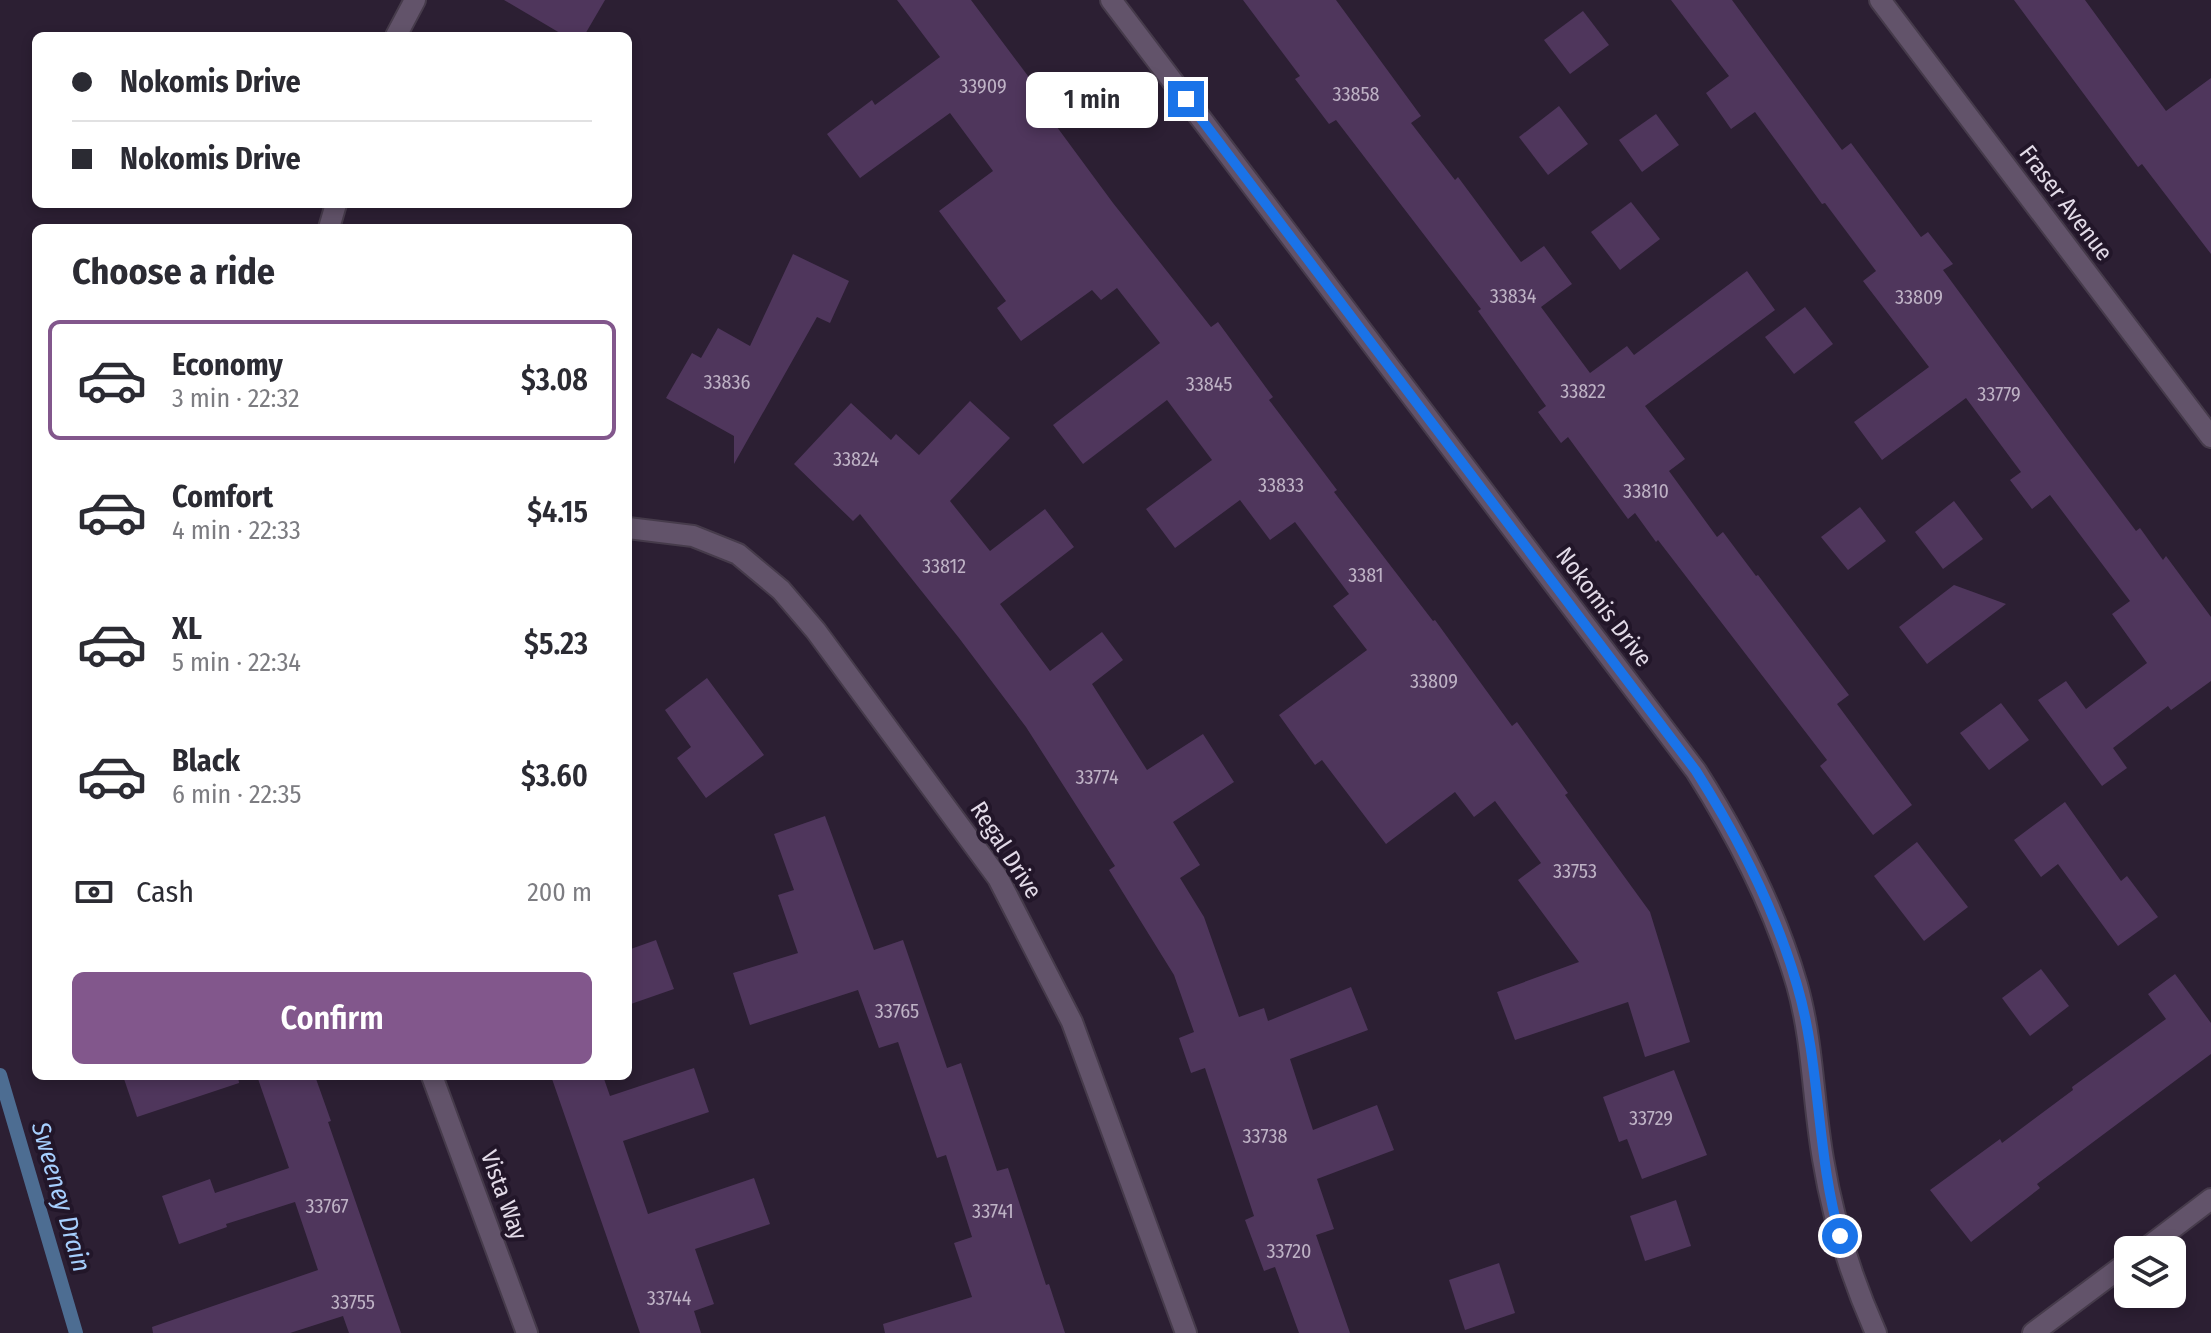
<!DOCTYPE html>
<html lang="en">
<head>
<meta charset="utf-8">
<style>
	:root { --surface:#fff; --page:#f2f2f3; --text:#2b2b33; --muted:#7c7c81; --line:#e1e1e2; --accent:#82578c }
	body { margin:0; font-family:"Fira Sans Condensed",sans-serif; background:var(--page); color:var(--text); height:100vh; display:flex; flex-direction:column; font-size:30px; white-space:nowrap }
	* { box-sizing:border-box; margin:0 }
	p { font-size:26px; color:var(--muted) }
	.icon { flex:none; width:44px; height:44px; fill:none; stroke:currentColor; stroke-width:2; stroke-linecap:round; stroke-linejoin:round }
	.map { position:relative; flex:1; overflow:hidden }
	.details { position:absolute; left:32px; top:224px; width:600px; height:856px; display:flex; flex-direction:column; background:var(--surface); border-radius:12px; box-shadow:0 4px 12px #0003 }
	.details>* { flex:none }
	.guide { position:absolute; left:32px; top:32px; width:600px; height:176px; border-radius:12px; box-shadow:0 4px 12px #0003; display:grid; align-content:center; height:176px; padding:0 40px; background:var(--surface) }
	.fabs { position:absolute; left:2114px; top:1236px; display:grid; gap:16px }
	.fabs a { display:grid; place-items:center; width:72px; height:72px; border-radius:12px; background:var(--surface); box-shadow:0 4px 12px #0003; font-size:40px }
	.end { position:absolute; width:36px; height:36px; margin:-18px; border:10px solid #1a73e8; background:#fff; box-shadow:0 0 0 4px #fff }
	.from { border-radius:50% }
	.bubble { position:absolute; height:56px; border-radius:12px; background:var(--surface); box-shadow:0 4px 12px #0003; font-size:26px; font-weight:600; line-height:56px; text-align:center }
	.guide b { display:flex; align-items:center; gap:28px; height:76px; font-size:30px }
	.guide b+b { border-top:2px solid var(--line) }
	.guide i { width:20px; height:20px; background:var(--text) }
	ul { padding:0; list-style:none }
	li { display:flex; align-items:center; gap:24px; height:120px; margin:0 16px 12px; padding:0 24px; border:4px solid transparent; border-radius:12px }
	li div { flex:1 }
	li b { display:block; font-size:30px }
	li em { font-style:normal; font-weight:600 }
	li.current { border-color:var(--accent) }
	li>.icon { width:72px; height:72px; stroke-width:1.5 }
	h2 { padding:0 40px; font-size:36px; line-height:96px }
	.pay { display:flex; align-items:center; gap:20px; height:88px; padding:0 40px; font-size:30px }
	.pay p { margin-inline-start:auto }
	.button { display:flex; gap:16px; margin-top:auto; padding:16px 40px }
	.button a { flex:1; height:92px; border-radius:12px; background:var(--accent); color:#fff; font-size:32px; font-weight:600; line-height:92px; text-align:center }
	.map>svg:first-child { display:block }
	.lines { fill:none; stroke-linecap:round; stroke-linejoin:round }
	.stream { stroke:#4d6d92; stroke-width:14 }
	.building { fill:#4f365c }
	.minor-casing { stroke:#463b4b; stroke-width:24 }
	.minor { stroke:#62536a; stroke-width:20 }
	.route { stroke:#1a73e8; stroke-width:10 }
	.labels { text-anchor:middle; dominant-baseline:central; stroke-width:8; stroke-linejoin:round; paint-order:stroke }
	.number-label { font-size:20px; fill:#beb2c5 }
	.street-label { font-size:24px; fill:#e3dbe8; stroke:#221629 }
	.water-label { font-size:26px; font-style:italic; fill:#a6cffe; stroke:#221629 }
</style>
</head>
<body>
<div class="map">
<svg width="2211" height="1333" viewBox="0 0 2211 1333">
	<rect width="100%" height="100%" fill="#2c1f33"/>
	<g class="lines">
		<!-- stream -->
		<polyline class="stream" points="0,1075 76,1333"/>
	</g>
	<!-- building -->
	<g class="building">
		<polygon points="504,0 605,0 584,36 565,36"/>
		<polygon points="897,0 971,0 1046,100 1040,104 1113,203 1211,327 1218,322 1273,397 1269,400 1337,490 1334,492 1433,621 1435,620 1512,726 1517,722 1568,793 1565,795 1650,912 1690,1042 1645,1057 1628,1002 1515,1040 1497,992 1579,962 1518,880 1541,863 1495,801 1474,817 1455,792 1386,844 1322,760 1315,765 1279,715 1367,650 1333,606 1349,594 1295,522 1270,540 1240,500 1175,548 1146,509 1212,460 1167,400 1083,464 1053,425 1160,343 1117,288 1101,300 1092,290 1021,341 997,308 1006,301 939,211 993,171 950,113 860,178 827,134 872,100 875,105 940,57"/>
		<polygon points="1243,0 1336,0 1421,116 1411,123 1455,180 1458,177 1521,262 1544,246 1572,284 1541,307 1590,373 1627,346 1634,355 1747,271 1775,310 1645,406 1685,459 1669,471 1717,537 1723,532 1756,576 1758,575 1849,695 1837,704 1912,805 1873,835 1820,766 1827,760 1658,540 1656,542 1635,513 1628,519 1568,437 1561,443 1538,412 1546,406 1478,311 1481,309 1336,120 1329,124 1295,79 1300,76"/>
		<polygon points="1671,0 1732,0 1842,150 1851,143 1921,237 1928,232 1953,264 1943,270 2067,439 2136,531 2140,528 2163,560 2166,556 2211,617 2211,681 2171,710 2168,706 2113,748 2127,768 2102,786 2038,700 2066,681 2086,709 2147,663 2112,614 2130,601 2050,495 2032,509 2010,480 2021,472 1966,398 1882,460 1854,422 1929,367 1863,281 1876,271 1825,203 1822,204 1755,112 1731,129 1706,93 1729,76"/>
		<polygon points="2014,0 2085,0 2166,111 2211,78 2211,254 2142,164 2138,167"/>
		<polygon points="1583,11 1609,45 1570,74 1544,40"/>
		<polygon points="1559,106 1588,144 1548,175 1519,137"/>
		<polygon points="1656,114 1679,145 1642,172 1619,140"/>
		<polygon points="1631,202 1660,239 1620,270 1591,232"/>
		<polygon points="793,254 849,281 830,323 817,317 734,464 734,436 666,398 692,353 701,358 718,328 750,346"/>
		<polygon points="1805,307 1833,344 1794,374 1765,337"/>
		<polygon points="970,401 1010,438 950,501 990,551 1045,509 1074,547 1000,604 1050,671 1102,632 1123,660 1092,684 1147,770 1203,734 1234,782 1173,822 1200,865 1180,878 1204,917 1239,1017 1264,1008 1268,1021 1351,987 1368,1030 1290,1059 1313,1130 1377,1105 1394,1150 1317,1179 1334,1229 1316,1235 1350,1333 1299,1333 1275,1267 1264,1271 1245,1220 1254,1216 1205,1068 1191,1073 1179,1038 1194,1032 1174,975 1109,870 1115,866 1026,727 959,638 860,514 853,521 794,464 851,403 891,440 896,434 919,455"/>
		<polygon points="1954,501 1983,539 1943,569 1915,532"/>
		<polygon points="1860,507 1886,541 1848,570 1821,537"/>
		<polygon points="1954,585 2006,604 1927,664 1899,627"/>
		<polygon points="707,678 764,755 706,798 677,758 691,747 665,710"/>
		<polygon points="2001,703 2029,740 1989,770 1960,733"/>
		<polygon points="2065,802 2121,881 2127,876 2158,917 2118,946 2058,864 2041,877 2014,840"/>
		<polygon points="825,816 874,950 903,940 947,1068 961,1063 997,1171 1008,1168 1046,1285 1049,1284 1065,1333 885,1333 883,1324 972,1297 954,1243 972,1237 946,1155 937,1158 898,1042 879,1048 858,990 750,1025 733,973 798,953 778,895 794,890 774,834"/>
		<polygon points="1917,842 1968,907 1924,941 1874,876"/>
		<polygon points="656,940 674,989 628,1005 628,950"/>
		<polygon points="2041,969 2069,1006 2030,1036 2002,998"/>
		<polygon points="2175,974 2211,1023 2211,1054 2037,1184 2040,1188 1971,1242 1930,1190 2000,1139 2002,1143 2073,1090 2072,1087 2166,1019 2148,994"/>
		<polygon points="694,1068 709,1112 623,1141 648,1214 754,1178 770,1224 695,1249 714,1304 694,1311 701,1333 640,1333 551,1076 603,1076 610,1096"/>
		<polygon points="1674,1070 1707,1155 1642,1179 1627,1139 1619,1142 1603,1097"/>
		<polygon points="123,1076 238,1076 239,1083 137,1117"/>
		<polygon points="257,1076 315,1076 331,1121 328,1122 401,1333 349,1333 343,1316 290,1333 153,1333 152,1327 318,1270 295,1202 226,1224 227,1227 179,1244 162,1196 210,1179 215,1193 289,1168"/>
		<polygon points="1676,1200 1691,1246 1645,1261 1630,1216"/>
		<polygon points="1499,1263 1515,1313 1465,1330 1449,1280"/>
	</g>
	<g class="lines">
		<!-- minor casing -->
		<g class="minor-casing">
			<g id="minor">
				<path d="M1111,0L1696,771C1738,837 1775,909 1797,985C1813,1041 1813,1102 1823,1159C1833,1220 1851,1277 1876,1333"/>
				<polyline points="1880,0 2211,437"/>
				<polyline points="396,36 415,0"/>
				<polyline points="329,228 336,204"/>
				<polyline points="628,528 693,536 738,554 781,590 816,631 998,878 1072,1022 1186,1333"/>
				<polyline points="432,1076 527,1333"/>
				<polyline points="2144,1250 2211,1199"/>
				<polyline points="2033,1333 2128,1262"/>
			</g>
		</g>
		<!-- minor -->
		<use href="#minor" class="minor"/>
	</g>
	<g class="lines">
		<!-- route -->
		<path class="route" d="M1186,99L1696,771C1738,837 1775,909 1797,985C1821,1066 1816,1154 1840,1236"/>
	</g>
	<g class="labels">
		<!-- number labels -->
		<g class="number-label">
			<text x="983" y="86">33909</text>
			<text x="1356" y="94">33858</text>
			<text x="1513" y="296">33834</text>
			<text x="1919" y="297">33809</text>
			<text x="727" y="382">33836</text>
			<text x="1209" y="384">33845</text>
			<text x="1583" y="391">33822</text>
			<text x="1999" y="394">33779</text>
			<text x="856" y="459">33824</text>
			<text x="1281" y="485">33833</text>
			<text x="1646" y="491">33810</text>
			<text x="944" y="566">33812</text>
			<text x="1366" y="575">3381</text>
			<text x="1434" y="681">33809</text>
			<text x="1097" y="777">33774</text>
			<text x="1575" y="871">33753</text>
			<text x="897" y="1011">33765</text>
			<text x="1651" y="1118">33729</text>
			<text x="1265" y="1136">33738</text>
			<text x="327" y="1206">33767</text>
			<text x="993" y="1211">33741</text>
			<text x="1289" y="1251">33720</text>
			<text x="669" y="1298">33744</text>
			<text x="353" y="1302">33755</text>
		</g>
		<!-- street labels -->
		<g class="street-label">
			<text transform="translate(2066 203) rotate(53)">Fraser Avenue</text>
			<text transform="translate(1604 607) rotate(53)">Nokomis Drive</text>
			<text transform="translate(1006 850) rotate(57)">Regal Drive</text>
			<text transform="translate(504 1195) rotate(70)">Vista Way</text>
		</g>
		<!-- water labels -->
		<g class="water-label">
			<text transform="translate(61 1197) rotate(74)">Sweeney Drain</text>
		</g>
	</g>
</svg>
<div class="fabs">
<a><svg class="icon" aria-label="layers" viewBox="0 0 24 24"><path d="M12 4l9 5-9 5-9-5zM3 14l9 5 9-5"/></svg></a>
</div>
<i class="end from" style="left:1840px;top:1236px"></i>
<i class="end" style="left:1186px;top:99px"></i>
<div class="bubble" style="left:1026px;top:72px;width:132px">1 min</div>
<div class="guide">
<b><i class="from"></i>Nokomis Drive</b>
<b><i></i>Nokomis Drive</b>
</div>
<section class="details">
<h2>Choose a ride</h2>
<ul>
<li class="current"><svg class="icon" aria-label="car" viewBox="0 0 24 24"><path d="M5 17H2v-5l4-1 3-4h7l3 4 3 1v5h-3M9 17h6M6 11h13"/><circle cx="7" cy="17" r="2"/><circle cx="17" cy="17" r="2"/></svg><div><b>Economy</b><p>3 min · 22:32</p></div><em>$3.08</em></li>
<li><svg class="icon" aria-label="car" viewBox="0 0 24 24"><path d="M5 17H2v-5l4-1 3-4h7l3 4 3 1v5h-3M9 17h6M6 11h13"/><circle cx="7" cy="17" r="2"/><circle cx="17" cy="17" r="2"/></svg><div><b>Comfort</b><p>4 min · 22:33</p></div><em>$4.15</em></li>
<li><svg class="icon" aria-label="car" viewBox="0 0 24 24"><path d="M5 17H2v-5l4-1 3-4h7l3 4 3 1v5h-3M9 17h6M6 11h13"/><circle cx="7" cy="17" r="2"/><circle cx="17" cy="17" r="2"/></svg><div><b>XL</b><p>5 min · 22:34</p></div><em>$5.23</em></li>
<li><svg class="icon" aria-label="car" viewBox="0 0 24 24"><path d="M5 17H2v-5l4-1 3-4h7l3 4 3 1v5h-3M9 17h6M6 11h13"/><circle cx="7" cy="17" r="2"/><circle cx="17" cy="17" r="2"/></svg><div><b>Black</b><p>6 min · 22:35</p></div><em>$3.60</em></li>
</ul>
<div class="pay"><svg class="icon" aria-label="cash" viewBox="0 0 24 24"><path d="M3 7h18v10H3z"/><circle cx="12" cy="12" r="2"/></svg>Cash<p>200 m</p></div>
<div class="button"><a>Confirm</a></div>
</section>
</div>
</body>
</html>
